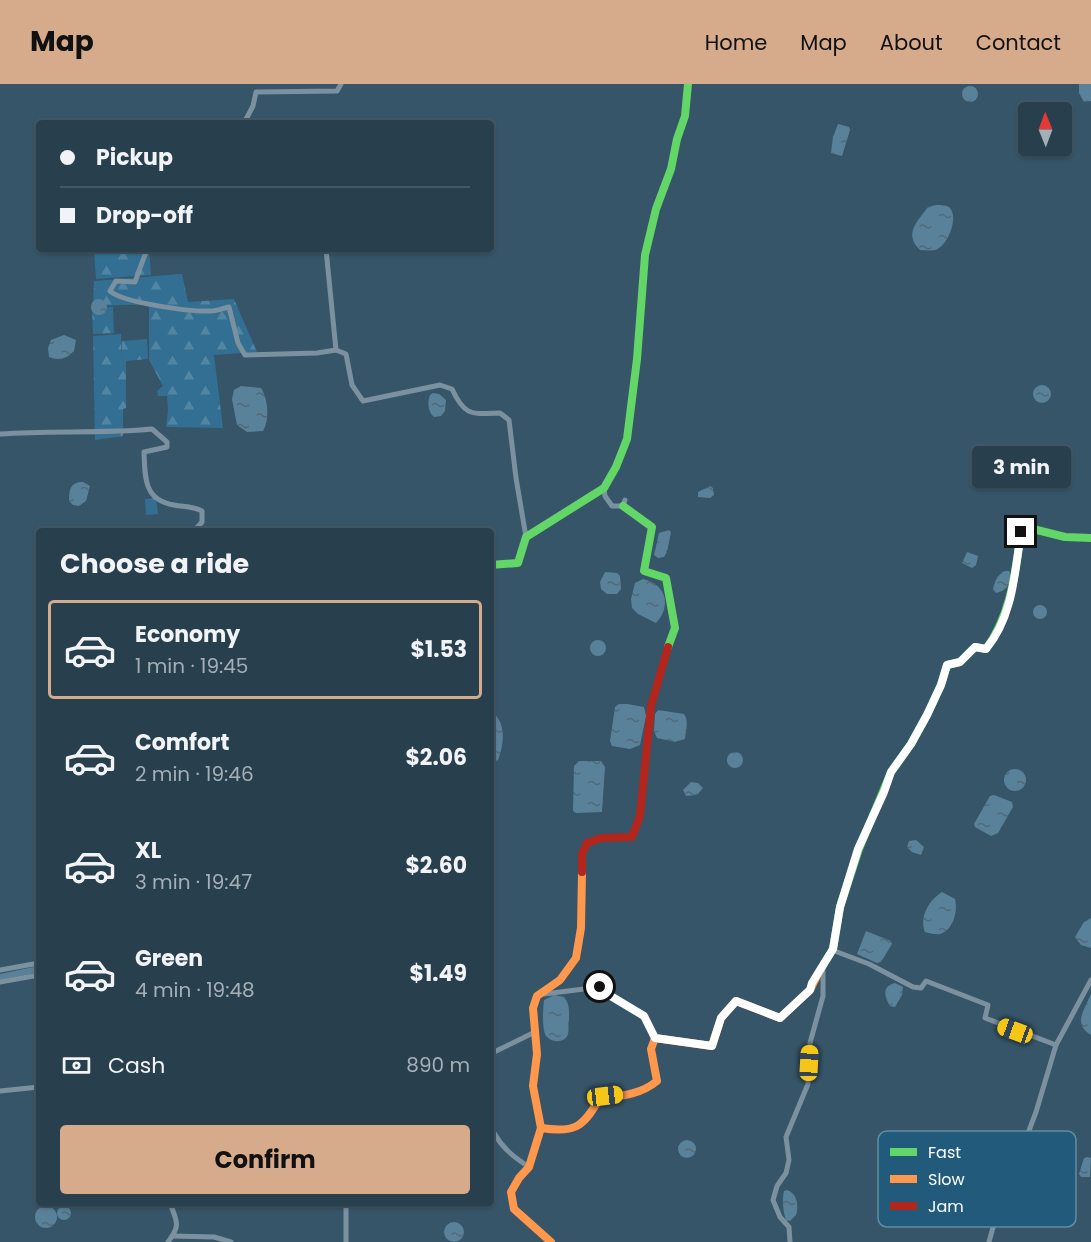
<!DOCTYPE html>
<html lang="en">
<head>
<meta charset="utf-8">
<style>
	:root { --surface:#28404e; --page:#344b58; --text:#f1f3f6; --muted:#a5afb6; --line:#445966; --accent:#d6ab8b }
	body { margin:0; font-family:Poppins,sans-serif; background:var(--page); color:var(--text); height:100vh; display:flex; flex-direction:column; font-size:22px; white-space:nowrap }
	* { box-sizing:border-box; margin:0 }
	p { font-size:20px; color:var(--muted) }
	.icon { flex:none; width:33px; height:33px; fill:none; stroke:currentColor; stroke-width:2; stroke-linecap:round; stroke-linejoin:round }
	.map { position:relative; flex:1; overflow:hidden }
	.drawer { position:absolute; left:36px; top:444px; width:458px; height:678px; display:flex; flex-direction:column; background:var(--surface); border-radius:6px; box-shadow:0 2px 4px #0004,0 0 0 2px var(--line) }
	.drawer>* { flex:none }
	.hud { position:absolute; left:36px; top:36px; width:458px; height:132px; border-radius:6px; box-shadow:0 2px 4px #0004,0 0 0 2px var(--line); display:grid; align-content:center; height:132px; padding:0 24px; background:var(--surface) }
	.needle { width:39px; rotate:359deg }
	.controls { position:absolute; left:1018px; top:18px; display:grid; gap:12px }
	.controls a { display:grid; place-items:center; width:54px; height:54px; border-radius:6px; background:var(--surface); box-shadow:0 2px 4px #0004,0 0 0 2px var(--line); font-size:30px }
	.end { position:absolute; width:27px; height:27px; margin:-14px; border:8px solid #fff; background:#111; box-shadow:0 0 0 3px #111 }
	.from { border-radius:50% }
	.bubble { position:absolute; height:42px; border-radius:6px; background:var(--surface); box-shadow:0 2px 4px #0004,0 0 0 2px var(--line); font-size:20px; font-weight:700; line-height:42px; text-align:center }
	.car { position:absolute; width:18px; height:36px; margin:-18px -9px; border-radius:8px; box-shadow:0 0 4px 2px #0007; background:linear-gradient(#f5c518 24%,#345 0 40%,#f5c518 0 76%,#345 0 86%,#f5c518 0) }
	.hud b { display:flex; align-items:center; gap:21px; height:57px; font-size:22px }
	.hud b+b { border-top:2px solid var(--line) }
	.hud i { width:15px; height:15px; background:var(--text) }
	ul { padding:0; list-style:none }
	li { display:flex; align-items:center; gap:18px; height:99px; margin:0 12px 9px; padding:0 12px; border:3px solid transparent; border-radius:6px }
	li div { flex:1 }
	li b { display:block; font-size:22px }
	li em { font-style:normal; font-weight:700 }
	li.active { border-color:var(--accent) }
	li>.icon { width:54px; height:54px; stroke-width:1.5 }
	h2 { padding:0 24px; font-size:27px; line-height:72px }
	.pay { display:flex; align-items:center; gap:15px; height:66px; padding:0 24px; font-size:22px }
	.pay p { margin-inline-start:auto }
	.action { display:flex; gap:12px; margin-top:auto; padding:12px 24px }
	.action a { flex:1; height:69px; border-radius:6px; background:var(--accent); color:#111; font-size:24px; font-weight:700; line-height:69px; text-align:center }
	header { display:flex; align-items:center; gap:36px; box-sizing:border-box; height:84px; padding:0 30px; background:var(--accent); color:#111 }
	header strong { font-size:28px }
	nav { display:flex; gap:33px; margin-inline-start:auto; font-size:21px }
	.map>svg:first-child { display:block }
	.forest { fill:url(#forest-firs) }
	.water { fill:url(#water-ripples) }
	.lines { fill:none; stroke-linecap:round; stroke-linejoin:round }
	.canal { stroke:#598199; stroke-width:6 }
	.street { stroke:#7b919f; stroke-width:5 }
	.fast { stroke:#63d668; stroke-width:8 }
	.slow { stroke:#ff974d; stroke-width:8 }
	.jam { stroke:#b3261e; stroke-width:8 }
	.route { stroke:#fff; stroke-width:8 }
	.key { fill:#225a7c; stroke:#648ca3; stroke-width:1.5 }
	.key-label { font-size:16px; fill:#fff }
</style>
</head>
<body>
<header>
<strong>Map</strong>
<nav><a>Home</a><a>Map</a><a>About</a><a>Contact</a></nav>
</header>
<div class="map">
<svg width="1091" height="1158" viewBox="0 0 1091 1158">
	<defs>
		<pattern id="forest-firs" width="22" height="20" patternUnits="userSpaceOnUse" patternTransform="scale(1.5)"><rect width="22" height="20" fill="#336f92"/><path d="M5 1l3.5 6h-7zM16 11l3.5 6h-7z" fill="#5285a2"/></pattern>
		<pattern id="water-ripples" width="26" height="14" patternUnits="userSpaceOnUse" patternTransform="scale(1.5)"><rect width="26" height="14" fill="#598199"/><path d="M2 4q2-2 4 0t4 0M15 11q2-2 4 0t4 0" fill="none" stroke="#536976"/></pattern>
	</defs>
	<rect width="100%" height="100%" fill="#365568"/>
	<!-- forest -->
	<g class="forest">
		<polygon points="94,165 149,165 151,191 96,195"/>
		<polygon points="182,190 188,218 234,215 257,268 214,271 223,344 166,343 168,327 167,312 158,312 157,307 163,302 149,276 149,221 155,220 93,222 94,197"/>
		<polygon points="113,223 114,249 93,250 92,224"/>
		<polygon points="121,250 122,277 122,257 147,255 148,275 126,277 126,324 123,325 123,352 95,356 93,252"/>
		<polygon points="156,414 158,430 146,431 145,415"/>
	</g>
	<!-- water -->
	<g class="water">
		<polygon points="1079,0 1091,0 1091,17 1084,18 1079,9"/>
		<circle cx="970" cy="10" r="8"/>
		<polygon points="838,40 849,43 850,46 842,72 831,69 833,53"/>
		<path d="M936,121C941,121 947,121 950,124C959,135 947,163 935,166C931,167 925,166 920,166C904,150 916,139 928,123Z"/>
		<circle cx="99" cy="223" r="8"/>
		<path d="M64,251L76,256L74,267C67,275 59,277 49,273L48,264L51,256Z"/>
		<circle cx="1042" cy="310" r="9"/>
		<path d="M241,302L261,304C268,315 270,335 263,347L247,348L237,341L232,315L234,306Z"/>
		<path d="M433,309L439,310L446,316L445,327L441,332L434,333C428,328 427,318 430,311Z"/>
		<polygon points="1015,373 1024,373 1023,384 1019,388 1010,384"/>
		<path d="M83,398L90,402L86,417L79,422L73,421L69,417C69,406 70,398 83,398Z"/>
		<polygon points="710,402 713,404 714,411 710,414 698,413 698,408"/>
		<polygon points="669,446 671,448 667,468 664,473 658,474 654,471 659,449"/>
		<polygon points="967,468 978,472 976,481 972,484 962,479"/>
		<path d="M1005,487H1009L1012,493C1009,502 1005,507 996,509L993,505C995,497 997,491 1005,487Z"/>
		<polygon points="605,488 617,489 620,492 621,505 617,510 607,510 601,505 600,498"/>
		<path d="M643,495C666,500 672,522 656,539L638,530L632,524L631,515L635,499Z"/>
		<circle cx="1040" cy="528" r="7"/>
		<circle cx="598" cy="564" r="8"/>
		<polygon points="619,620 627,620 644,623 646,632 640,661 630,665 612,662 610,657 615,623"/>
		<path d="M658,626L684,630C689,637 686,646 685,655L675,658L657,654L654,647L655,630Z"/>
		<path d="M491,628C507,637 504,661 498,676L491,679Z"/>
		<circle cx="735" cy="676" r="8"/>
		<polygon points="579,677 601,677 605,683 602,728 576,729 573,727 574,682"/>
		<circle cx="1015" cy="696" r="11"/>
		<polygon points="691,698 698,699 703,704 697,711 686,712 683,706"/>
		<polygon points="994,711 1012,718 1013,723 998,749 991,752 975,743 974,740 990,712"/>
		<polygon points="916,756 924,763 921,771 912,768 907,763 909,757"/>
		<path d="M942,808L955,815C958,826 954,846 940,850C936,851 929,849 925,848C919,833 929,816 942,808Z"/>
		<polygon points="1091,834 1091,864 1081,861 1075,853 1084,838"/>
		<polygon points="866,847 891,857 892,860 881,878 877,879 857,870"/>
		<path d="M895,899L903,903L902,911L895,923L890,922C884,912 882,902 895,899Z"/>
		<path d="M1091,910V951C1072,940 1085,925 1091,910Z"/>
		<path d="M554,911L564,913C570,921 569,926 569,936C568,940 569,946 568,950C565,960 549,959 545,950C542,941 543,926 544,916Z"/>
		<circle cx="687" cy="1065" r="9"/>
		<polygon points="1088,1073 1091,1074 1090,1093 1081,1093 1079,1090 1084,1074"/>
		<path d="M787,1106C797,1109 799,1122 796,1131L790,1137L786,1136C783,1128 782,1116 784,1107Z"/>
		<circle cx="46" cy="1133" r="11"/>
		<circle cx="64" cy="1129" r="7"/>
		<circle cx="454" cy="1148" r="10"/>
	</g>
	<g class="lines">
		<!-- canal -->
		<polyline class="canal" points="0,893 39,885"/>
		<!-- street -->
		<g class="street">
			<polyline points="244,39 253,22 256,8 337,7 341,0"/>
			<path d="M147,165L135,198L116,197L110,207C123,219 192,228 211,227C217,227 223,224 229,223L238,259L245,271L317,269L336,266L326,165"/>
			<path d="M336,266L346,270L352,301L363,317L440,301L452,305C465,333 472,330 500,329L509,336L516,394L526,453"/>
			<path d="M0,350C51,346 101,350 152,345L167,358V363L144,368C145,394 144,416 174,421C184,423 192,422 202,427V438L194,447"/>
			<polyline points="604,404 605,412 612,422 623,422 625,416"/>
			<polyline points="832,866 869,880 913,903 921,904 926,897 988,921 985,934 1056,961"/>
			<polyline points="0,886 39,879"/>
			<polyline points="0,898 39,891"/>
			<polyline points="544,910 600,903 604,908 644,932 655,954"/>
			<polyline points="490,970 535,948"/>
			<polyline points="0,1007 39,1003"/>
			<path d="M490,1048L494,1049C503,1065 514,1073 529,1083"/>
			<polyline points="172,1152 214,1153 231,1158"/>
			<path d="M168,1158C181,1141 177,1138 170,1119"/>
			<polyline points="346,1158 346,1119"/>
			<polyline points="790,1158 789,1143 780,1133 773,1116 777,1102 786,1089 789,1076 786,1053 808,1000 810,959 823,912 823,881"/>
			<polyline points="989,1158 995,1136 1036,1028 1056,961 1091,896"/>
		</g>
		<!-- fast -->
		<g class="fast">
			<polyline points="623,422 652,443 644,487 666,494 675,544 668,563"/>
			<polyline points="490,481 518,479 526,453 604,404 616,383 627,355 637,275 645,171 656,125 671,85 677,55 685,32 688,0"/>
			<path d="M819,888L833,865L840,823L859,765L891,688L911,660L927,631L941,601L947,581L960,578L975,563L986,565C1011,530 1015,490 1021,448L1033,445L1065,453L1091,454"/>
		</g>
		<!-- slow -->
		<g class="slow">
			<path d="M541,1044C574,1049 583,1044 599,1015C620,1012 640,1011 657,997L651,965L655,954L712,962L721,934L736,917L780,934L810,906L819,888"/>
			<polyline points="551,1158 514,1125 511,1108 519,1094 529,1083 541,1044 533,1002 537,970 533,924 537,912 560,896 576,874 581,844 582,788"/>
		</g>
		<!-- jam -->
		<polyline class="jam" points="582,788 582,770 587,759 601,754 632,753 640,732 651,622 668,563"/>
	</g>
	<g class="lines">
		<!-- route -->
		<path class="route" d="M600,903L604,908L644,932L655,954L712,962L721,934L736,917L780,934L810,906L812,899L833,865L840,823L858,765L884,708L891,688L911,660L927,631L941,601L947,581L960,578L975,563L986,565C1013,533 1015,487 1021,448"/>
	</g>
	<!-- legend -->
	<rect x="878" y="1047" width="198" height="96" rx="9" class="key"/>
	<rect x="890" y="1064" width="27" height="8" fill="#63d668"/>
	<rect x="890" y="1091" width="27" height="8" fill="#ff974d"/>
	<rect x="890" y="1118" width="27" height="8" fill="#b3261e"/>
	<g class="key-label">
		<text x="928" y="1074">Fast</text>
		<text x="928" y="1101">Slow</text>
		<text x="928" y="1128">Jam</text>
	</g>
</svg>
<div class="controls">
<a><svg class="needle" viewBox="-14 -14 28 28"><path d="M0-13l5 13h-10z" fill="#e53935"/><path d="M0 13l5-13h-10z" fill="#a5afb6"/></svg></a>
</div>
<i class="end from" style="left:600px;top:903px"></i>
<i class="end" style="left:1021px;top:448px"></i>
<div class="bubble" style="left:972px;top:362px;width:99px">3 min</div>
<i class="car" style="left:1015px;top:947px;rotate:290deg"></i>
<i class="car" style="left:809px;top:979px;rotate:3deg"></i>
<i class="car" style="left:605px;top:1012px;rotate:83deg"></i>
<div class="hud">
<b><i class="from"></i>Pickup</b>
<b><i></i>Drop-off</b>
</div>
<section class="drawer">
<h2>Choose a ride</h2>
<ul>
<li class="active"><svg class="icon" aria-label="car" viewBox="0 0 24 24"><path d="M5 17H2v-5l4-1 3-4h7l3 4 3 1v5h-3M9 17h6M6 11h13"/><circle cx="7" cy="17" r="2"/><circle cx="17" cy="17" r="2"/></svg><div><b>Economy</b><p>1 min · 19:45</p></div><em>$1.53</em></li>
<li><svg class="icon" aria-label="car" viewBox="0 0 24 24"><path d="M5 17H2v-5l4-1 3-4h7l3 4 3 1v5h-3M9 17h6M6 11h13"/><circle cx="7" cy="17" r="2"/><circle cx="17" cy="17" r="2"/></svg><div><b>Comfort</b><p>2 min · 19:46</p></div><em>$2.06</em></li>
<li><svg class="icon" aria-label="car" viewBox="0 0 24 24"><path d="M5 17H2v-5l4-1 3-4h7l3 4 3 1v5h-3M9 17h6M6 11h13"/><circle cx="7" cy="17" r="2"/><circle cx="17" cy="17" r="2"/></svg><div><b>XL</b><p>3 min · 19:47</p></div><em>$2.60</em></li>
<li><svg class="icon" aria-label="car" viewBox="0 0 24 24"><path d="M5 17H2v-5l4-1 3-4h7l3 4 3 1v5h-3M9 17h6M6 11h13"/><circle cx="7" cy="17" r="2"/><circle cx="17" cy="17" r="2"/></svg><div><b>Green</b><p>4 min · 19:48</p></div><em>$1.49</em></li>
</ul>
<div class="pay"><svg class="icon" aria-label="cash" viewBox="0 0 24 24"><path d="M3 7h18v10H3z"/><circle cx="12" cy="12" r="2"/></svg>Cash<p>890 m</p></div>
<div class="action"><a>Confirm</a></div>
</section>
</div>
</body>
</html>
